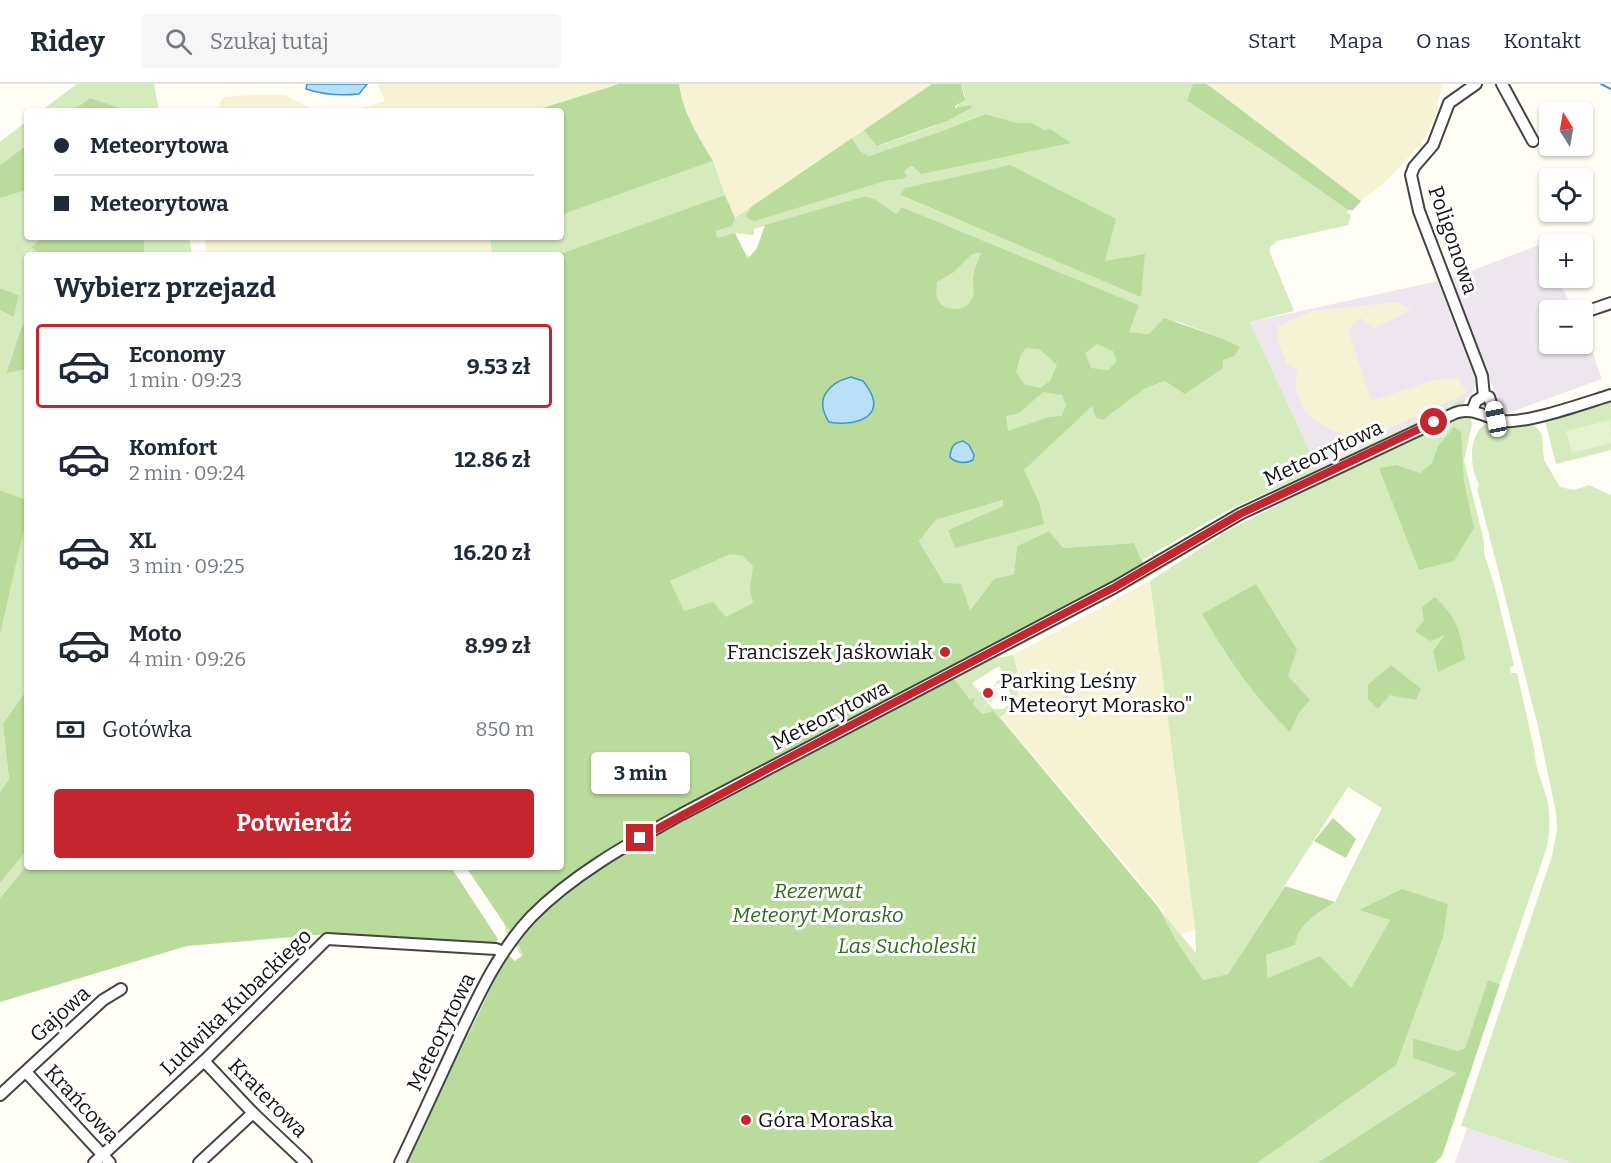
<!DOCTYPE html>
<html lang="pl">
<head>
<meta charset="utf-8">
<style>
	:root { --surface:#fff; --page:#f6f6f7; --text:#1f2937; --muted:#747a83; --line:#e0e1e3; --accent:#c4262e }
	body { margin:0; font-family:Bitter,serif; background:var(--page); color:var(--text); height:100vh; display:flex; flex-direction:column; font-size:22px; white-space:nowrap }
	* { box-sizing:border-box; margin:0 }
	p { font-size:20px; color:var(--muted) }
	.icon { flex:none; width:33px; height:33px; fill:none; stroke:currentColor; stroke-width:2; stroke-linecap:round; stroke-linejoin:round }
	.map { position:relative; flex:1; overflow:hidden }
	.drawer { position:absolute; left:24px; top:168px; width:540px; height:618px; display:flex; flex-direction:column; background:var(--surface); border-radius:6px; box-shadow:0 2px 4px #0004 }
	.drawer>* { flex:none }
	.guide { position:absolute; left:24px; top:24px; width:540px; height:132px; border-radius:6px; box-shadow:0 2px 4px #0004; display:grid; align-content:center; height:132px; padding:0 30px; background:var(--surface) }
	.needle { width:39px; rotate:349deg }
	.buttons { position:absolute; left:1539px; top:18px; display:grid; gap:12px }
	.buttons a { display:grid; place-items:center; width:54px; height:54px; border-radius:6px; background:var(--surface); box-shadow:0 2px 4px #0004; font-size:30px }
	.end { position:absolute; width:27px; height:27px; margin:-14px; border:8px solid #c4262e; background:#fff; box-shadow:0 0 0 3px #fff }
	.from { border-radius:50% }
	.bubble { position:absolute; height:42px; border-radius:6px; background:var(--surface); box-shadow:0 2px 4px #0004; font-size:20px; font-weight:700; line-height:42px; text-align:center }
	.car { position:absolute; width:18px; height:36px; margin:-18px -9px; border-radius:8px; box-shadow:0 0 4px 2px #0007; background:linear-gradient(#fff 24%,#345 0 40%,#fff 0 76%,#345 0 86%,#fff 0) }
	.guide b { display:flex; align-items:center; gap:21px; height:57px; font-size:22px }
	.guide b+b { border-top:2px solid var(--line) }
	.guide i { width:15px; height:15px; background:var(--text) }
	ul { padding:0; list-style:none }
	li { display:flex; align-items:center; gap:18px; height:84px; margin:0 12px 9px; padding:0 18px; border:3px solid transparent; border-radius:6px }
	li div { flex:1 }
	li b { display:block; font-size:22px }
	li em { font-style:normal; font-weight:700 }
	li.selected { border-color:var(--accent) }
	li>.icon { width:54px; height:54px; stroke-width:1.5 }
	h2 { padding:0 30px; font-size:27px; line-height:72px }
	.pay { display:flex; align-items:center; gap:15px; height:66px; padding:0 30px; font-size:22px }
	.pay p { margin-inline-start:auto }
	.primary-button { display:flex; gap:12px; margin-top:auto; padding:12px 30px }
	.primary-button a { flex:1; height:69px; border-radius:6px; background:var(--accent); color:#fff; font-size:24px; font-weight:700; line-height:69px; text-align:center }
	header { display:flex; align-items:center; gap:36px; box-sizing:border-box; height:84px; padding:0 30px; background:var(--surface); border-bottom:2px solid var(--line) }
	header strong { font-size:28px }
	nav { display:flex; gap:33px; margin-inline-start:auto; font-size:21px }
	.search { width:420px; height:54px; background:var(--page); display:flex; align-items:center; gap:15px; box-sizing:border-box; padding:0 21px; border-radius:6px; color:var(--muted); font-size:22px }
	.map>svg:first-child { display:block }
	.industrial { fill:#eee6ef }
	.farmland { fill:#f6f3d4 }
	.green { fill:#d5ebbd; fill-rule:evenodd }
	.forest { fill:#b9dc9c; fill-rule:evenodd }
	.pitch { fill:#e6f2cf }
	.water { fill:#b9e0f7; stroke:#3f96cf; stroke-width:1.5 }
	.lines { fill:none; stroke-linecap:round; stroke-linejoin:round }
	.stream { stroke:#3f96cf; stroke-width:2 }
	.minor-casing { stroke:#444; stroke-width:14 }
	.minor { stroke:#fff; stroke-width:10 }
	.route { stroke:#c4262e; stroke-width:8 }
	.poi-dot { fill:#c4262e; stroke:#fff; stroke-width:2 }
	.labels { text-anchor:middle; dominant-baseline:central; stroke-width:6; stroke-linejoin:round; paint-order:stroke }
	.street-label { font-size:21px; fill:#111; stroke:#fff }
	.poi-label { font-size:21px; fill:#111; stroke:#fff; text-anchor:start }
	.park-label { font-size:21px; font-style:italic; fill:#2f6b1f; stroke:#fff }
</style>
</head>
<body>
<header>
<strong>Ridey</strong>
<div class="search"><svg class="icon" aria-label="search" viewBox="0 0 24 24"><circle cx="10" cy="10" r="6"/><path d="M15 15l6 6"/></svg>Szukaj tutaj</div>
<nav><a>Start</a><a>Mapa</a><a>O nas</a><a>Kontakt</a></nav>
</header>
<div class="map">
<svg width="1611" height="1079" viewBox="0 0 1611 1079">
	<rect width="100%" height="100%" fill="#fffdf5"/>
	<!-- industrial -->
	<g class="industrial">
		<polygon points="1539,161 1549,181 1550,194 1557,194 1574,226 1577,226 1550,226 1550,260 1582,260 1583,242 1602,295 1503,331 1452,194"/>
		<polygon points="1438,197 1477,300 1472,311 1318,385 1250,238"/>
		<polygon points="1467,1044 1573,1079 1455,1079"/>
	</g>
	<!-- farmland -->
	<g class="farmland">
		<polygon points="378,0 619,0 533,27 353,27 385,17"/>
		<polygon points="679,0 932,0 735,134 725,111 713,77 691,40 681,12"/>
		<polygon points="1206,0 1442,0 1434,36 1420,61 1383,100 1361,117"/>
		<polygon points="250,11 285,11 315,27 220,27 219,20 224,13"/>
		<polygon points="204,153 489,153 492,171 207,171"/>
		<polygon points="1398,218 1411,226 1374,244 1361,234 1348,245 1371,317 1434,296 1458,294 1467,309 1357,359 1317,338 1304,326 1296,307 1297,286 1287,280 1278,258 1278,242 1313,227"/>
		<polygon points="1150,497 1196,844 1194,846 1177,851 1160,822 1000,632 1009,627 1019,602 1019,591 1013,571"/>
	</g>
	<!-- green -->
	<g class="green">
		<polygon points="77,0 154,0 159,27 130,27 90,14 72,27 41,27"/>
		<path d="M961,0H1193L1188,18L1271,72L1348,126L1347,129L1351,131L1348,141L1277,157L1270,163V169L1294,227L1250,238L1318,385L1466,314L1459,332L1463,331L1470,333L1472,340L1464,377L1484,457V470L1494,500L1514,581L1510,584L1511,589H1517L1534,665C1535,685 1544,701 1548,720C1551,735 1549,749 1547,763L1500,900L1488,896L1465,964L1458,967L1413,954L1457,989L1317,1079H1257L1295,1051L1448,820L1360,826L1390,836L1351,904L1268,894L1266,871L1294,861L1297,848L1308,836L1335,818L1382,724L1348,703L1228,890L1205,896L587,991L514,859L506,849L493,783H561L739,174L850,152L972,170L981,169L974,198L1151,281L1103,336L1144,305L1223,276L1239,263L1224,255L1176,237L1149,250L1128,248L1139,221L902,123L896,130L875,115L865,112L754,145V151L735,149L717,154L716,147L732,142L735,134L751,123L746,131L885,97L902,95L904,88L909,82L914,83L1045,46L1032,39H1018L984,30L939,48L869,72L860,67L852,54L864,46L878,62L935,42L955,25L965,12ZM905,104L1105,177L1140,212L906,114L901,111ZM1055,356L1023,386L1039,418L948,446L1003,422V416L936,436L919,457L944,499L969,527L994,495L1014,490L1017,462L1049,447L1062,464L1134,459L1142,476L1230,425L1298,395L1237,425L1144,481L967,575L964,590L868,461ZM1328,395L1227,447L1150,497L1195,843L1196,869L1000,633C1023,617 1021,595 1013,571L997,574L1149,493L1240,437ZM999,582L1005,594L997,597L994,603L998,599L1004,602L1002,608L1008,606L1011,610L1004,614L1011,616V618L1004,625H993L981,610H984L990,619L995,613H990L987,611V608H979L972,599Z"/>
		<polygon points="27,37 27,61 0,81 0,58"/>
		<polygon points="713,77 725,111 557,171 492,171 490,155 496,153 561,153 561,131"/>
		<polygon points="27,106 27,153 43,153 31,163 42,171 27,171 27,236 22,242 6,288 27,285 27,416 0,406 0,226 14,232 19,211 0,204 0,114"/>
		<polygon points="144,153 189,153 192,171 144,171"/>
		<polygon points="1611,315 1611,366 1556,380 1544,333"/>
		<path d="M1488,339L1509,342L1533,340L1542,350L1544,376L1560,403L1574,406L1589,401L1611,411V1079H1573L1461,1042L1552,772L1557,746L1556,729L1538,642L1477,404L1479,402C1478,396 1475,393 1474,388C1470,372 1471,346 1488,339Z"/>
		<polygon points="27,433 27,605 3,640 9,695 0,708 0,551"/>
		<polygon points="27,766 27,781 0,814 0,799"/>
	</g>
	<!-- forest -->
	<g class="forest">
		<path d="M619,0H679C683,29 698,52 713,77L561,131V27H533Z"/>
		<polygon points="932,0 961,0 965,16 955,22 955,24 972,21 971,24 947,37 877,62 864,46"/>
		<polygon points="1193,0 1206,0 1211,3 1361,117 1353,126 1348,126 1271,72 1187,17"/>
		<polygon points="90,14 130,27 72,27"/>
		<polygon points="985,30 1018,39 1032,39 1045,46 1050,45 1071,59 921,90 914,83 910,82 904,88 907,92 902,95 885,97 755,137 749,135 746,131 751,123 852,54 860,67 869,72 939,48"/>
		<polygon points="27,61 27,106 0,114 0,81"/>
		<polygon points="1010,81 1116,135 1105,177 1145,170 1141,213 900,111 905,104"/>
		<path d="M725,111L735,134L732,142L716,147L717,154L735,149L748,175L757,164L765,141L865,112L875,115L896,130L902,123L1139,221L1129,248L1149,250L1164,234L1224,255L1240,263L1234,272L1223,276V284L1185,310L1165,297L1144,305L1103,336L1096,334L1092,322L1024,386L1039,418L1044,440L955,464L948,446L1003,422V416L936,436L919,457L944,499L961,500L970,526L994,495L1014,490L1017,462L1049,447L1063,464L1134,459L1144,481L952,584L789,667L632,752L556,802L512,847L506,842L466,783H561V171H557ZM981,169C978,177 973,188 973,196C973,204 976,210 970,218C964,228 943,227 938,216C935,211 937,203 937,198L954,188L972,170ZM1097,260L1113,267L1117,277L1108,286L1091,284L1085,269ZM1026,264L1039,265L1057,281L1050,297L1040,304L1024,300L1016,288L1021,270ZM1043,308L1062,311L1066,321L1062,332L1049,333L1008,347L1006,332L1019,329ZM730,470L743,472L753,482L750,506L753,519L726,533L713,518L684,527L670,497Z"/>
		<polygon points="43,153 144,153 144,171 42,171 31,163"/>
		<polygon points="0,204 19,211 14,233 0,226"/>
		<polygon points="27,236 27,285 6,289 22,242"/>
		<polygon points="1454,343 1461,348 1464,398 1474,444 1454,477 1419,486 1379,384 1396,381 1420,389 1432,379 1438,362"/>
		<polygon points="0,406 27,416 27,433 0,551"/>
		<path d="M1256,500L1297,566L1288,592L1310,616L1298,630L1290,648C1251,609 1230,577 1202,530Z"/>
		<path d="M1435,513C1457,534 1460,546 1465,575L1438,588L1433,567L1445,551L1430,557L1415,547L1424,537L1422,523Z"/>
		<polygon points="1391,581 1421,605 1416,616 1390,611 1378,625 1368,615 1368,601"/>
		<path d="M949,595L955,596L970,616L975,613L973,620L982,630L991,628L992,626L1003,638L1158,823L1178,860L1203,896L1228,890L1285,802L1335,818C1316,831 1299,838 1295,861L1266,871L1268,894L1320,872L1351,904L1390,836L1359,826L1402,805L1448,820L1443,853L1396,981L1257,1079H406L504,877L508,871L515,877L523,871L517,857L540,830L566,808L631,765L669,742Z"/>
		<polygon points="27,605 27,766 0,799 0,708 9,695 3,640"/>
		<polygon points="1333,734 1356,755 1346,774 1314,757"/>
		<polygon points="27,781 27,783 451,783 498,855 495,860 329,850 187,862 0,918 0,814"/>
		<polygon points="1488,896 1500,900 1442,1072 1435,1079 1317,1079 1457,989 1413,974 1413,954 1458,967 1465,964"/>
	</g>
	<!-- pitch -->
	<polygon class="pitch" points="1610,336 1611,359 1572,369 1566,347"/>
	<!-- water -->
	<g class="water">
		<path d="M307,0H367L359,10C340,12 324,11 306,5Z"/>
		<path d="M851,293L863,297C867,302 871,308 873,314C879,338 845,342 829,338C814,315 828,299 851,293Z"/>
		<path d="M963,357L969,361L974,371L973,376C966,380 955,379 950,373C951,363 953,359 963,357Z"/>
	</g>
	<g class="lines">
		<!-- stream -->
		<polyline class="stream" points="1601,0 1611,5"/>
		<!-- minor casing -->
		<g class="minor-casing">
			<g id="minor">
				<polyline points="1476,0 1449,19 1433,61 1414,83 1411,91 1419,127 1482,292 1484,312"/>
				<polyline points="1502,0 1533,57"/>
				<polyline points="1582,229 1611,219"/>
				<polyline points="1472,327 1476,317 1484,312 1489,313 1496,335"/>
				<polyline points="204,977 253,1029 306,1079"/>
				<polyline points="26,988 110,1079"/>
				<polyline points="0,1011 103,916 121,905"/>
				<polyline points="94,1079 204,977 327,855 496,865 503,868"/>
				<polyline points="199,1079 253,1029"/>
				<path d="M400,1079C421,1035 441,991 462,946C481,906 500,866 531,833C573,790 630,759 682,730L1115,503L1240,430L1455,329C1472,322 1488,335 1505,337C1529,339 1585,319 1611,311"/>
			</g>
		</g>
		<!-- minor -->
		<use href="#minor" class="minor"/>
	</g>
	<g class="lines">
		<!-- route -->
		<polyline class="route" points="640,754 775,681 1115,503 1240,430 1434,338"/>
	</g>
	<!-- markers -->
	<g class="poi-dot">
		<circle cx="945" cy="568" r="6"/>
		<circle cx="988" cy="609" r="6"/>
		<circle cx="746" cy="1036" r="6"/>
	</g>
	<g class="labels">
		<!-- street labels -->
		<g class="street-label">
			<text transform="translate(1453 156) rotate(71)">Poligonowa</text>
			<text transform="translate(1323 369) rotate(-25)">Meteorytowa</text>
			<text transform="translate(830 631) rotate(-27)">Meteorytowa</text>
			<text transform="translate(236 918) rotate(-44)">Ludwika Kubackiego</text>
			<text transform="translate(60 930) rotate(-42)">Gajowa</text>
			<text transform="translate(441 948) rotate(-64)">Meteorytowa</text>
			<text transform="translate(268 1014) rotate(45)">Kraterowa</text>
			<text transform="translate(82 1020) rotate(47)">Krańcowa</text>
		</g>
		<!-- poi labels -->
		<g class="poi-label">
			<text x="933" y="568" text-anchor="end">Franciszek Jaśkowiak</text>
			<text x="1000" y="597">Parking Leśny<tspan x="1000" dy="24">"Meteoryt Morasko"</tspan></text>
			<text x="758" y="1036">Góra Moraska</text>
		</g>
		<!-- park labels -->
		<g class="park-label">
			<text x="818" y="807">Rezerwat<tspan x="818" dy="24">Meteoryt Morasko</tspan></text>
			<text x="907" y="862">Las Sucholeski</text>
		</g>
	</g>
</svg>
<div class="buttons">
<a><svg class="needle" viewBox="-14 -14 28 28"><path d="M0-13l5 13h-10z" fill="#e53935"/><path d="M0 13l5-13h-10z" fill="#747a83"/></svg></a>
<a><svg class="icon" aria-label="locate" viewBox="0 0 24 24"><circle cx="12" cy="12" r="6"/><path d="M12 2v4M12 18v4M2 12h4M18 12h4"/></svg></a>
<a>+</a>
<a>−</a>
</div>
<i class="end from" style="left:1434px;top:338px"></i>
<i class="end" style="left:640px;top:754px"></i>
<div class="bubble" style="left:591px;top:668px;width:99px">3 min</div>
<i class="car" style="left:1496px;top:335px;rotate:349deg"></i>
<div class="guide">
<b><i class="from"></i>Meteorytowa</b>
<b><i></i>Meteorytowa</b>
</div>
<section class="drawer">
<h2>Wybierz przejazd</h2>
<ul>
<li class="selected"><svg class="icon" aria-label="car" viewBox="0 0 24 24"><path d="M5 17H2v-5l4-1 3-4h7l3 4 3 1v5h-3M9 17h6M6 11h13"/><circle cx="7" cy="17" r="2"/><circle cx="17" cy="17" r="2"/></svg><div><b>Economy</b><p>1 min · 09:23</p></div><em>9.53 zł</em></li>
<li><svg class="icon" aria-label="car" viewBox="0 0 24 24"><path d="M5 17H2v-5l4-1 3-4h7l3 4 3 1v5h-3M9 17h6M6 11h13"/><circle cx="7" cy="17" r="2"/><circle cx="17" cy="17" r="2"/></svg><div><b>Komfort</b><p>2 min · 09:24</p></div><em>12.86 zł</em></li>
<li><svg class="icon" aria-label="car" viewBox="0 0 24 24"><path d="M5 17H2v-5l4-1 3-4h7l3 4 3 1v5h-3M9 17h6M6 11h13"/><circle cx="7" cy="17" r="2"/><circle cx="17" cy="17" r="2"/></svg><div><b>XL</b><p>3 min · 09:25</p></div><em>16.20 zł</em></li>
<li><svg class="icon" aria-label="car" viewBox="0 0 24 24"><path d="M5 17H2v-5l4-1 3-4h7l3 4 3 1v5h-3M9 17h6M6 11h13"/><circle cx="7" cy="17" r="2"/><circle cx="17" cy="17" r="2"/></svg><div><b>Moto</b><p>4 min · 09:26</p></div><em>8.99 zł</em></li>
</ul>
<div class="pay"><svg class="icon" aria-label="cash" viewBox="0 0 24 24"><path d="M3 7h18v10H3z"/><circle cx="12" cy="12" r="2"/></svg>Gotówka<p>850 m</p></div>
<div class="primary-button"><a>Potwierdź</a></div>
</section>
</div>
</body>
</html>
